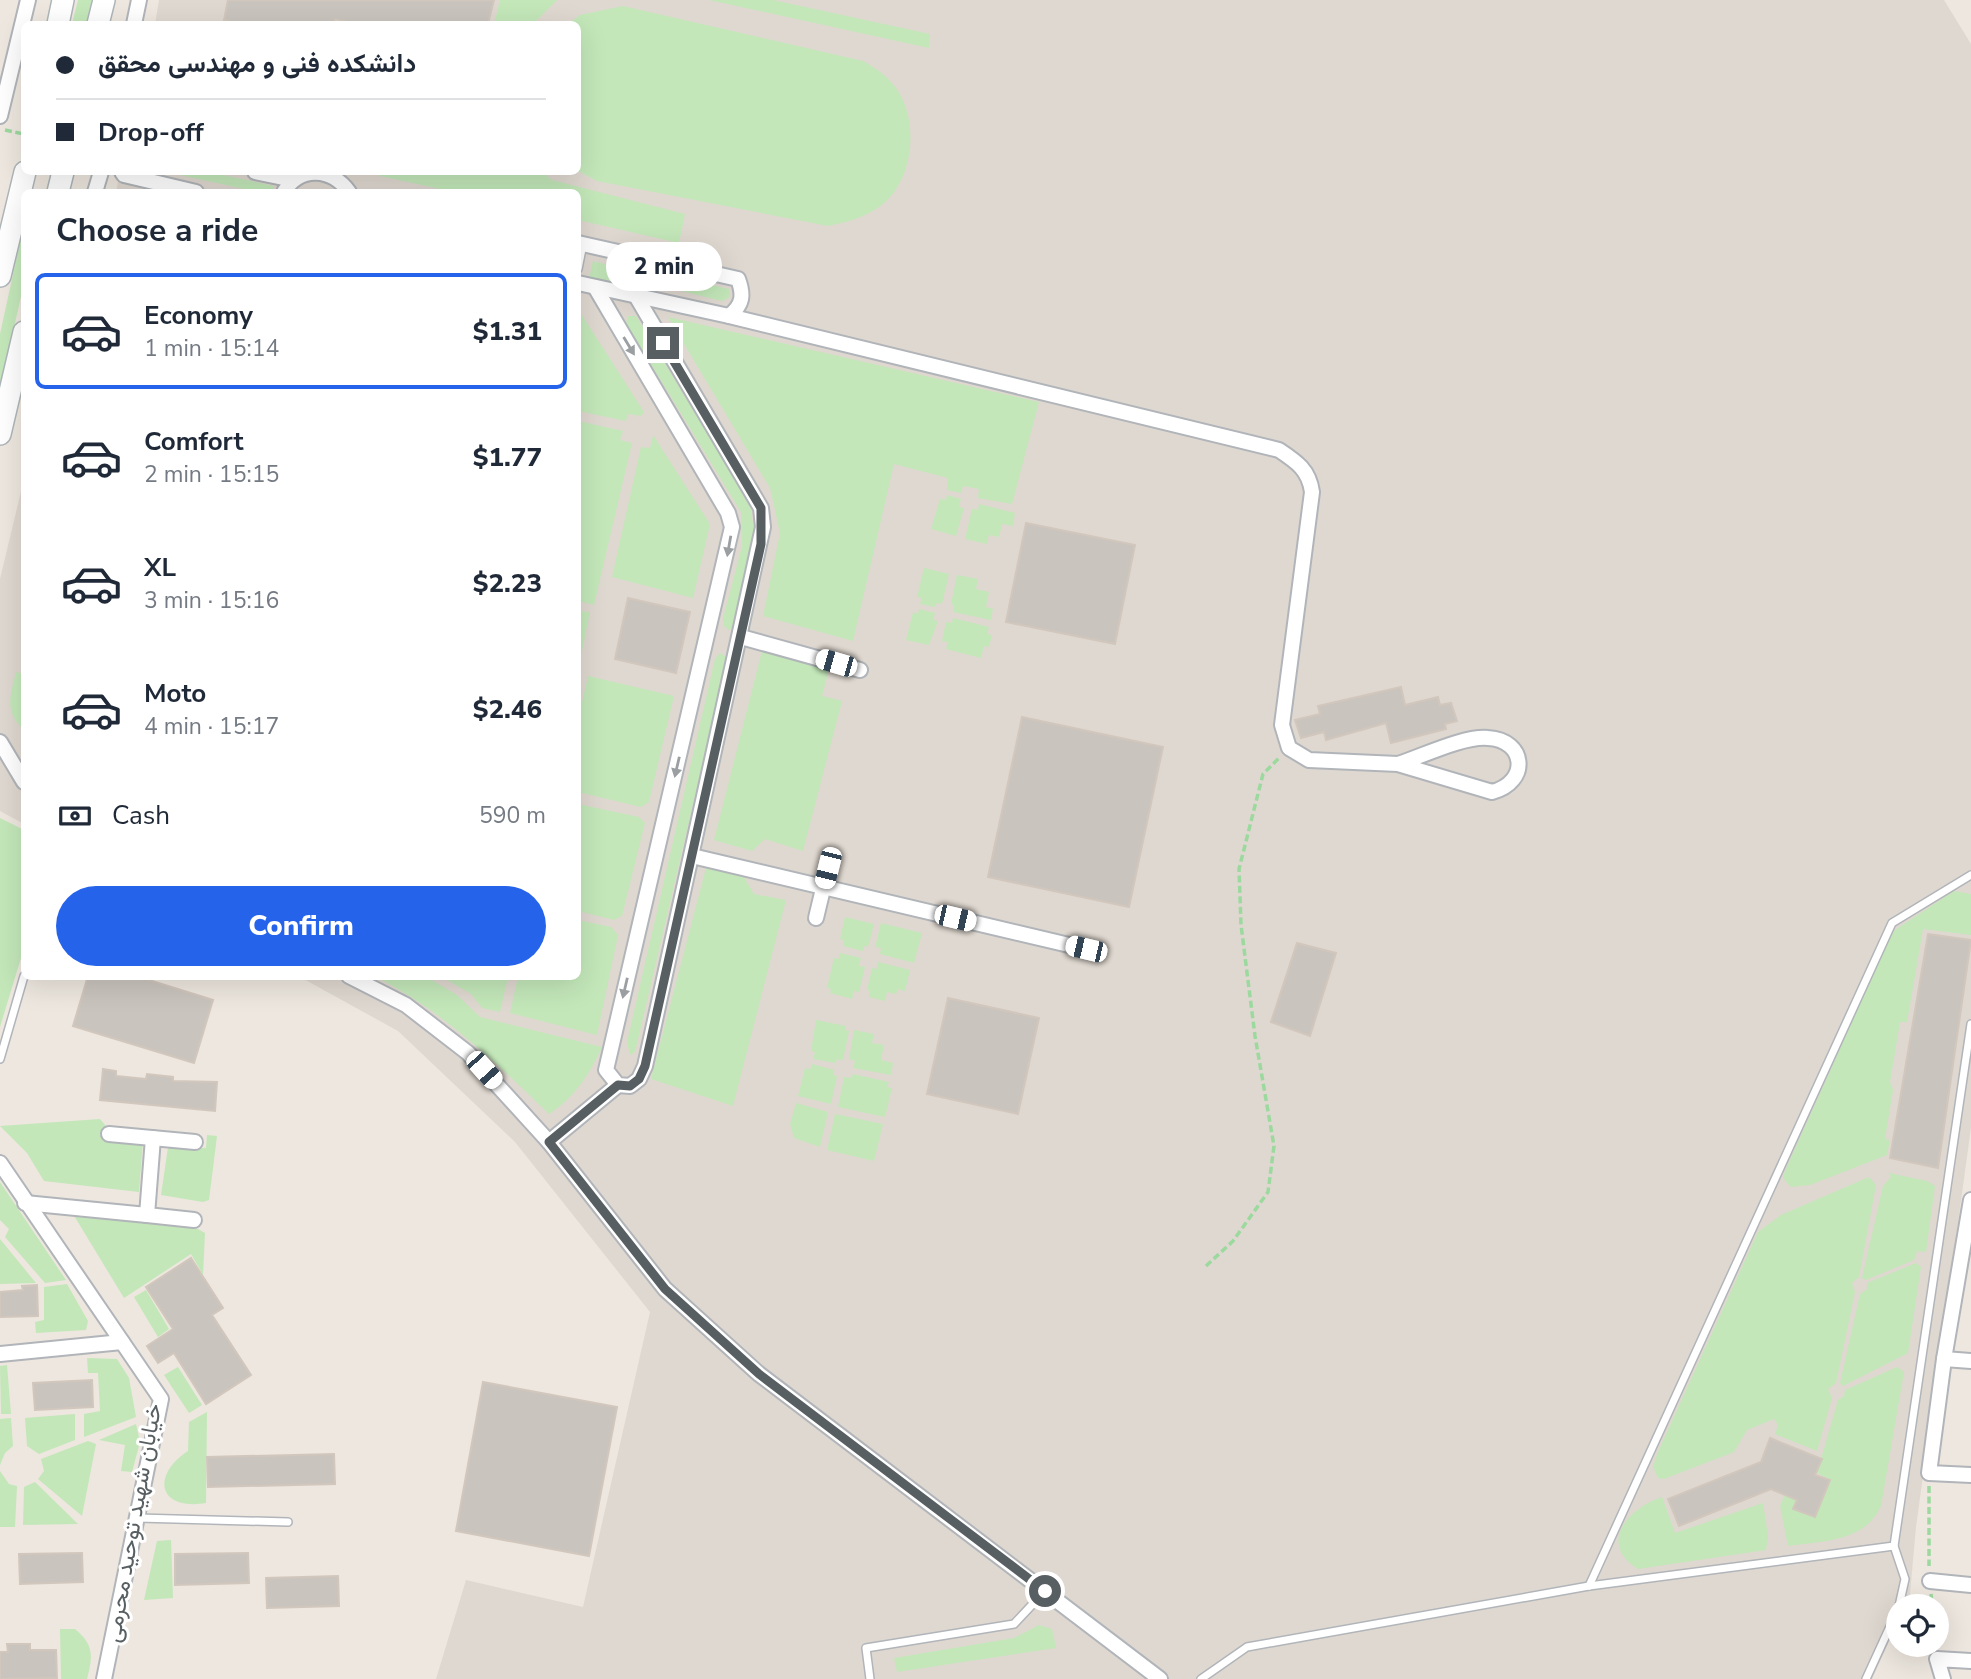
<!DOCTYPE html>
<html lang="en">
<head>
<meta charset="utf-8">
<style>
	:root { --surface:#fff; --page:#f2f2f3; --text:#1f2937; --muted:#747a83; --line:#e0e1e3; --accent:#2563eb }
	body { margin:0; font-family:"Nunito Sans",Vazirmatn,sans-serif; background:var(--page); color:var(--text); height:100vh; display:flex; flex-direction:column; font-size:26px; white-space:nowrap }
	* { box-sizing:border-box; margin:0 }
	p { font-size:23px; color:var(--muted) }
	.icon { flex:none; width:38px; height:38px; fill:none; stroke:currentColor; stroke-width:2; stroke-linecap:round; stroke-linejoin:round }
	.map { position:relative; flex:1; overflow:hidden }
	.details { position:absolute; left:21px; top:189px; width:560px; height:791px; display:flex; flex-direction:column; background:var(--surface); border-radius:10px; box-shadow:0 7px 28px #0002 }
	.details>* { flex:none }
	.top-card { position:absolute; left:21px; top:21px; width:560px; height:154px; border-radius:10px; box-shadow:0 7px 28px #0002; display:grid; align-content:center; height:154px; padding:0 35px; background:var(--surface) }
	.buttons { position:absolute; left:1886px; top:1594px; display:grid; gap:14px }
	.buttons a { display:grid; place-items:center; width:63px; height:63px; border-radius:50%; background:var(--surface); box-shadow:0 7px 28px #0002; font-size:35px }
	.end { position:absolute; width:32px; height:32px; margin:-16px; border:9px solid #585f62; background:#fff; box-shadow:0 0 0 4px #fff }
	.from { border-radius:50% }
	.bubble { position:absolute; height:49px; border-radius:24px; background:var(--surface); box-shadow:0 7px 28px #0002; font-size:23px; font-weight:800; line-height:49px; text-align:center }
	.car { position:absolute; width:21px; height:42px; margin:-21px -10px; border-radius:9px; box-shadow:0 0 5px 2px #0007; background:linear-gradient(#fff 24%,#345 0 40%,#fff 0 76%,#345 0 86%,#fff 0) }
	.top-card b { display:flex; align-items:center; gap:24px; height:66px; font-size:26px }
	.top-card b+b { border-top:2px solid var(--line) }
	.top-card i { width:18px; height:18px; background:var(--text) }
	ul { padding:0; list-style:none }
	li { display:flex; align-items:center; gap:21px; height:116px; margin:0 14px 10px; padding:0 21px; border:4px solid transparent; border-radius:10px }
	li div { flex:1 }
	li b { display:block; font-size:26px }
	li em { font-style:normal; font-weight:800 }
	li.selected { border-color:var(--accent) }
	li>.icon { width:63px; height:63px; stroke-width:1.5 }
	h2 { padding:0 35px; font-size:32px; line-height:84px }
	.pay { display:flex; align-items:center; gap:18px; height:77px; padding:0 35px; font-size:26px }
	.pay p { margin-inline-start:auto }
	.action { display:flex; gap:14px; margin-top:auto; padding:14px 35px }
	.action a { flex:1; height:80px; border-radius:42px; background:var(--accent); color:#fff; font-size:28px; font-weight:800; line-height:80px; text-align:center }
	.map>svg:first-child { display:block }
	.education { fill:#dfd8d0; fill-rule:evenodd }
	.green { fill:#c3e7b9 }
	.building { fill:#cac4be; stroke:#d2c7bd; stroke-width:2 }
	.lines { fill:none; stroke-linecap:round; stroke-linejoin:round }
	.service-casing { stroke:#b1b5b9; stroke-width:10 }
	.minor-casing { stroke:#b1b5b9; stroke-width:18 }
	.secondary-casing { stroke:#afb6b9; stroke-width:24 }
	.path { stroke:#9cd99e; stroke-width:3.5; stroke-dasharray:7 3.5; stroke-linecap:butt }
	.service { stroke:#fff; stroke-width:7 }
	.minor { stroke:#fff; stroke-width:14 }
	.secondary { stroke:#fff; stroke-width:21 }
	.oneway { fill:#9b9fa1 }
	.route { stroke:#585f62; stroke-width:9 }
	.labels { text-anchor:middle; dominant-baseline:central; stroke-width:6; stroke-linejoin:round; paint-order:stroke }
	.street-label { font-size:23px; fill:#585f62; stroke:#fff }
</style>
</head>
<body>
<div class="map">
<svg width="1971" height="1679" viewBox="0 0 1971 1679">
	<rect width="100%" height="100%" fill="#ede7df"/>
	<!-- education -->
	<g class="education">
		<path d="M159,0H1944L1971,44V1128L1916,1527L1910,1594L1905,1606H1899V1620L1872,1679H436L466,1580L583,1607L650,1312L515,1142L398,1031L300,977L578,976V192H116L120,172H578V24H155ZM1297,943L1335,953L1310,1035L1271,1021Z"/>
		<polygon points="24,479 24,824 0,811 0,579"/>
	</g>
	<!-- green -->
	<g class="green">
		<polygon points="78,0 92,0 86,24 72,24"/>
		<polygon points="500,0 557,0 533,24 494,24"/>
		<polygon points="709,0 773,0 930,34 929,48"/>
		<path d="M623,6L863,61C876,68 887,76 896,88C920,121 914,183 879,207C864,218 846,222 828,226L597,181L578,171V24H568L580,15Z"/>
		<polygon points="166,172 209,172 274,186 272,192 258,192"/>
		<polygon points="374,172 542,172 552,180 685,214 679,243 578,220 578,192 454,192 380,176"/>
		<polygon points="24,224 24,283 0,390 0,334"/>
		<polygon points="593,261 612,266 608,284 589,279"/>
		<polygon points="650,271 729,289 730,297 722,301 653,284 646,276"/>
		<polygon points="578,309 644,412 641,416 628,414 626,421 578,411"/>
		<polygon points="628,316 636,316 750,504 755,538 734,627 729,630 724,626 723,619 742,546 741,512 626,323"/>
		<polygon points="668,317 1039,402 1012,504 978,498 979,489 963,486 961,493 947,490 948,478 894,464 853,641 763,616 780,533 770,488"/>
		<polygon points="578,421 623,431 620,440 632,443 594,605 578,601"/>
		<polygon points="653,435 710,524 693,598 612,577 641,447 650,448"/>
		<polygon points="947,495 961,499 959,507 964,508 956,536 931,529 940,499 946,500"/>
		<polygon points="979,504 1015,513 1013,526 1002,524 999,537 989,535 987,544 965,539 972,509 978,510"/>
		<polygon points="924,568 949,574 942,604 936,603 935,607 920,604 922,598 917,597"/>
		<polygon points="957,575 978,579 976,589 989,592 986,607 993,609 991,620 953,612 954,605 951,604"/>
		<polygon points="919,609 935,613 933,620 938,621 929,645 906,640 913,612 918,614"/>
		<polygon points="578,611 590,612 578,670"/>
		<polygon points="953,618 989,627 987,634 992,635 989,647 984,646 981,658 946,649 948,642 942,641 946,622 952,623"/>
		<polygon points="762,651 829,669 822,696 842,701 803,851 765,839 752,851 714,840"/>
		<polygon points="720,653 726,657 726,663 635,1052 630,1055 627,1042 715,659"/>
		<path d="M16,672L24,674V730C4,711 10,697 16,672Z"/>
		<polygon points="588,676 674,696 649,802 641,807 578,792 578,720"/>
		<polygon points="578,804 639,817 645,823 622,916 614,920 578,911"/>
		<polygon points="0,818 24,830 24,948 0,1027"/>
		<polygon points="706,868 744,877 754,894 786,900 733,1106 651,1079"/>
		<polygon points="1954,891 1971,894 1971,935 1923,929 1907,1022 1900,1022 1890,1082 1893,1090 1885,1139 1890,1140 1887,1155 1810,1185 1791,1187 1783,1178 1785,1171 1891,936 1895,930"/>
		<polygon points="845,917 874,924 868,947 864,946 863,951 843,946 844,940 840,939"/>
		<polygon points="578,920 611,927 618,935 597,1035 510,1013 518,977 578,976"/>
		<polygon points="881,923 922,933 914,963 880,954 881,948 875,947"/>
		<polygon points="840,953 861,958 859,966 865,967 859,992 854,991 852,999 830,993 831,989 827,988 834,958 839,959"/>
		<polygon points="878,962 910,970 905,991 898,989 896,994 887,992 885,1001 869,997 870,991 867,990 872,968 877,969"/>
		<path d="M376,977H427L457,995L480,1017L602,1047C589,1075 575,1097 549,1114C495,1062 443,1011 376,977Z"/>
		<polygon points="442,977 508,977 500,1012 482,1008 471,994"/>
		<polygon points="816,1020 846,1026 845,1030 849,1031 843,1060 837,1059 836,1063 813,1059 815,1052 811,1051"/>
		<polygon points="854,1030 874,1034 872,1043 884,1045 881,1060 893,1063 891,1075 853,1068 855,1061 849,1059"/>
		<polygon points="812,1064 834,1070 833,1075 837,1076 831,1104 798,1096 805,1068 811,1069"/>
		<polygon points="853,1074 889,1082 887,1087 892,1088 885,1117 838,1107 844,1077 851,1078"/>
		<polygon points="796,1103 828,1112 820,1147 794,1138 790,1124"/>
		<polygon points="835,1114 883,1124 874,1161 827,1150"/>
		<polygon points="100,1119 105,1125 105,1138 143,1141 139,1192 44,1181 27,1153 0,1126"/>
		<polygon points="207,1135 217,1136 209,1200 203,1202 161,1195 168,1147 206,1148"/>
		<polygon points="1889,1173 1927,1181 1935,1186 1926,1252 1917,1251 1914,1260 1866,1280 1862,1278 1883,1186 1891,1177"/>
		<polygon points="1869,1177 1876,1185 1859,1277 1852,1283 1855,1292 1836,1383 1828,1389 1832,1398 1817,1451 1775,1434 1778,1425 1774,1419 1747,1430 1734,1452 1664,1479 1658,1478 1653,1467 1657,1454 1758,1232 1781,1215"/>
		<polygon points="0,1182 66,1280 45,1283 5,1237 9,1229 0,1220"/>
		<polygon points="73,1214 196,1228 205,1233 203,1275 191,1254 124,1298"/>
		<polygon points="0,1239 36,1283 0,1284"/>
		<polygon points="1916,1263 1921,1267 1908,1353 1843,1386 1840,1383 1860,1294 1867,1289 1867,1283"/>
		<polygon points="67,1284 88,1321 86,1330 36,1333 35,1322 44,1320 44,1287"/>
		<polygon points="146,1290 169,1329 158,1337 134,1297"/>
		<polygon points="87,1358 117,1359 129,1378 136,1417 84,1437 84,1414 100,1411 98,1373 88,1373"/>
		<polygon points="7,1365 11,1414 1,1414 0,1366"/>
		<polygon points="178,1367 202,1405 189,1413 164,1375"/>
		<path d="M1897,1367L1904,1372L1881,1506C1865,1542 1822,1541 1788,1546L1780,1506L1785,1495L1798,1500L1815,1516L1831,1480L1817,1473L1838,1400L1844,1396L1845,1390Z"/>
		<path d="M207,1412L206,1503C158,1511 151,1475 188,1451L189,1422Z"/>
		<polygon points="75,1414 75,1440 39,1454 27,1446 25,1418"/>
		<polygon points="11,1418 13,1446 5,1453 0,1465 0,1419"/>
		<polygon points="136,1424 140,1442 132,1472 121,1471 125,1445 99,1440"/>
		<polygon points="88,1441 96,1444 82,1516 38,1479 44,1471 41,1459"/>
		<polygon points="0,1471 9,1484 17,1486 15,1527 0,1527"/>
		<polygon points="35,1482 78,1524 23,1525 24,1487"/>
		<path d="M1662,1497L1675,1533L1763,1503L1768,1536L1766,1550L1638,1569C1597,1544 1628,1508 1662,1497Z"/>
		<polygon points="171,1540 173,1598 144,1600 157,1541"/>
		<polygon points="1039,1625 1052,1629 1056,1648 897,1672 894,1658 1014,1638"/>
		<path d="M60,1629H75C94,1645 93,1656 87,1679H61Z"/>
	</g>
	<!-- building -->
	<g class="building">
		<polygon points="228,0 494,0 488,24 358,24 335,19 333,24 244,24 224,20"/>
		<polygon points="1026,523 1135,545 1115,644 1006,622"/>
		<polygon points="628,598 690,612 676,673 615,659"/>
		<polygon points="1401,687 1405,705 1438,697 1440,705 1451,703 1457,721 1445,724 1446,729 1391,743 1386,723 1326,740 1324,732 1301,738 1295,720 1320,714 1318,706"/>
		<polygon points="1022,717 1163,747 1129,907 988,877"/>
		<polygon points="1928,934 1971,940 1938,1168 1890,1158"/>
		<polygon points="1297,943 1336,953 1310,1036 1271,1022"/>
		<polygon points="88,976 136,976 213,1000 194,1063 73,1026"/>
		<polygon points="948,998 1039,1018 1018,1114 927,1094"/>
		<polygon points="103,1069 116,1071 116,1076 146,1079 147,1074 173,1077 173,1081 217,1082 215,1111 100,1100"/>
		<polygon points="191,1258 223,1308 212,1315 251,1375 206,1404 174,1353 158,1363 147,1346 173,1329 146,1287"/>
		<polygon points="37,1285 38,1316 0,1317 0,1292 23,1290 22,1286"/>
		<polygon points="92,1380 93,1407 35,1410 33,1383"/>
		<polygon points="483,1382 617,1407 589,1556 456,1531"/>
		<polygon points="1770,1438 1822,1459 1815,1475 1830,1480 1815,1517 1793,1509 1797,1500 1771,1489 1679,1526 1668,1499 1761,1462"/>
		<polygon points="334,1454 335,1484 208,1487 207,1457"/>
		<polygon points="82,1553 83,1582 20,1584 19,1554"/>
		<polygon points="248,1553 249,1583 175,1585 175,1554"/>
		<polygon points="338,1576 339,1606 267,1608 266,1578"/>
		<polygon points="7,1644 30,1644 30,1650 56,1650 57,1678 0,1679 0,1652 8,1652"/>
	</g>
	<g class="lines">
		<!-- service casing -->
		<g class="service-casing">
			<g id="service">
				<polyline points="578,269 583,244"/>
				<polyline points="626,293 632,256"/>
				<polyline points="0,1059 24,976"/>
				<polyline points="138,1518 288,1522"/>
				<polyline points="1894,1546 1905,1579 1899,1606"/>
				<polyline points="1589,1586 1892,923 1971,875"/>
				<polyline points="870,1679 866,1648 1014,1624 1044,1592"/>
				<polyline points="1201,1679 1247,1647 1589,1586 1894,1546 1971,1024"/>
				<polyline points="1866,1679 1899,1607"/>
			</g>
		</g>
		<!-- minor casing -->
		<g class="minor-casing">
			<g id="minor">
				<polyline points="134,24 139,0"/>
				<polyline points="0,116 28,0"/>
				<polyline points="122,172 124,175 196,192"/>
				<polyline points="255,172 293,180"/>
				<polyline points="95,192 101,172"/>
				<path d="M284,192C300,165 332,168 349,192"/>
				<path d="M578,243L738,279C744,295 743,305 729,316"/>
				<path d="M578,283L729,316L1279,450C1297,462 1309,470 1312,492L1282,725L1289,748L1309,760L1398,764L1492,792C1530,782 1526,740 1488,738C1463,736 1423,756 1398,764"/>
				<polyline points="595,287 728,513 732,527 606,1070 618,1085 630,1086 639,1079 645,1066 763,527 761,508 636,296"/>
				<polyline points="741,637 860,670"/>
				<polyline points="0,742 24,782"/>
				<polyline points="692,856 1086,949"/>
				<polyline points="816,918 828,868"/>
				<polyline points="349,976 406,1005 468,1053 549,1142 665,1289 759,1374 1160,1679"/>
				<polyline points="109,1134 195,1142"/>
				<polyline points="549,1142 618,1085"/>
				<polyline points="0,1163 161,1399 104,1679"/>
				<polyline points="1971,1200 1944,1359 1929,1473 1971,1475"/>
				<polyline points="25,1203 147,1215 153,1138"/>
				<polyline points="147,1215 194,1220"/>
				<polyline points="0,1354 122,1342"/>
				<polyline points="1944,1359 1971,1361"/>
				<polyline points="1930,1581 1971,1585"/>
				<polyline points="1943,1679 1937,1659 1971,1661"/>
			</g>
		</g>
		<!-- secondary casing -->
		<g class="secondary-casing">
			<g id="secondary">
				<polyline points="58,24 63,0"/>
				<polyline points="98,24 104,0"/>
				<polyline points="58,192 63,172"/>
				<polyline points="0,276 25,172"/>
				<polyline points="0,434 24,332"/>
			</g>
		</g>
		<!-- path -->
		<g class="path">
			<polyline points="5,130 24,134"/>
			<polyline points="1206,1266 1233,1241 1268,1192 1274,1146 1255,1036 1241,925 1239,869 1263,774 1280,757"/>
			<polyline points="1929,1486 1929,1566"/>
			<polyline points="1931,1594 1932,1606"/>
		</g>
		<!-- service -->
		<use href="#service" class="service"/>
		<!-- minor -->
		<use href="#minor" class="minor"/>
		<!-- secondary -->
		<use href="#secondary" class="secondary"/>
	</g>
	<!-- one-way arrows -->
	<defs><path id="oneway-solid" d="M-6-.8H1V-3.2L6.5 0L1 3.2V.8H-6Z" transform="scale(1.75)"/></defs>
	<g class="oneway">
		<use href="#oneway-solid" transform="translate(629 346) rotate(59)"/>
		<use href="#oneway-solid" transform="translate(729 546) rotate(100)"/>
		<use href="#oneway-solid" transform="translate(677 767) rotate(103)"/>
		<use href="#oneway-solid" transform="translate(625 988) rotate(103)"/>
	</g>
	<g class="lines">
		<!-- route -->
		<polyline class="route" points="663,343 761,508 761,544 645,1066 639,1079 630,1086 618,1085 549,1142 665,1289 759,1374 1045,1591"/>
	</g>
	<g class="labels">
		<!-- street labels -->
		<g class="street-label">
			<text transform="translate(133 1523) rotate(-80)">خیابان شهید توحید محرمی</text>
		</g>
	</g>
</svg>
<div class="buttons">
<a><svg class="icon" aria-label="locate" viewBox="0 0 24 24"><circle cx="12" cy="12" r="6"/><path d="M12 2v4M12 18v4M2 12h4M18 12h4"/></svg></a>
</div>
<i class="end from" style="left:1045px;top:1591px"></i>
<i class="end" style="left:663px;top:343px"></i>
<div class="bubble" style="left:606px;top:242px;width:116px">2 min</div>
<i class="car" style="left:836px;top:663px;rotate:286deg"></i>
<i class="car" style="left:828px;top:868px;rotate:194deg"></i>
<i class="car" style="left:955px;top:918px;rotate:103deg"></i>
<i class="car" style="left:1086px;top:949px;rotate:283deg"></i>
<i class="car" style="left:484px;top:1070px;rotate:138deg"></i>
<div class="top-card">
<b><i class="from"></i>دانشکده فنی و مهندسی محقق</b>
<b><i></i>Drop-off</b>
</div>
<section class="details">
<h2>Choose a ride</h2>
<ul>
<li class="selected"><svg class="icon" aria-label="car" viewBox="0 0 24 24"><path d="M5 17H2v-5l4-1 3-4h7l3 4 3 1v5h-3M9 17h6M6 11h13"/><circle cx="7" cy="17" r="2"/><circle cx="17" cy="17" r="2"/></svg><div><b>Economy</b><p>1 min · 15:14</p></div><em>$1.31</em></li>
<li><svg class="icon" aria-label="car" viewBox="0 0 24 24"><path d="M5 17H2v-5l4-1 3-4h7l3 4 3 1v5h-3M9 17h6M6 11h13"/><circle cx="7" cy="17" r="2"/><circle cx="17" cy="17" r="2"/></svg><div><b>Comfort</b><p>2 min · 15:15</p></div><em>$1.77</em></li>
<li><svg class="icon" aria-label="car" viewBox="0 0 24 24"><path d="M5 17H2v-5l4-1 3-4h7l3 4 3 1v5h-3M9 17h6M6 11h13"/><circle cx="7" cy="17" r="2"/><circle cx="17" cy="17" r="2"/></svg><div><b>XL</b><p>3 min · 15:16</p></div><em>$2.23</em></li>
<li><svg class="icon" aria-label="car" viewBox="0 0 24 24"><path d="M5 17H2v-5l4-1 3-4h7l3 4 3 1v5h-3M9 17h6M6 11h13"/><circle cx="7" cy="17" r="2"/><circle cx="17" cy="17" r="2"/></svg><div><b>Moto</b><p>4 min · 15:17</p></div><em>$2.46</em></li>
</ul>
<div class="pay"><svg class="icon" aria-label="cash" viewBox="0 0 24 24"><path d="M3 7h18v10H3z"/><circle cx="12" cy="12" r="2"/></svg>Cash<p>590 m</p></div>
<div class="action"><a>Confirm</a></div>
</section>
</div>
</body>
</html>
